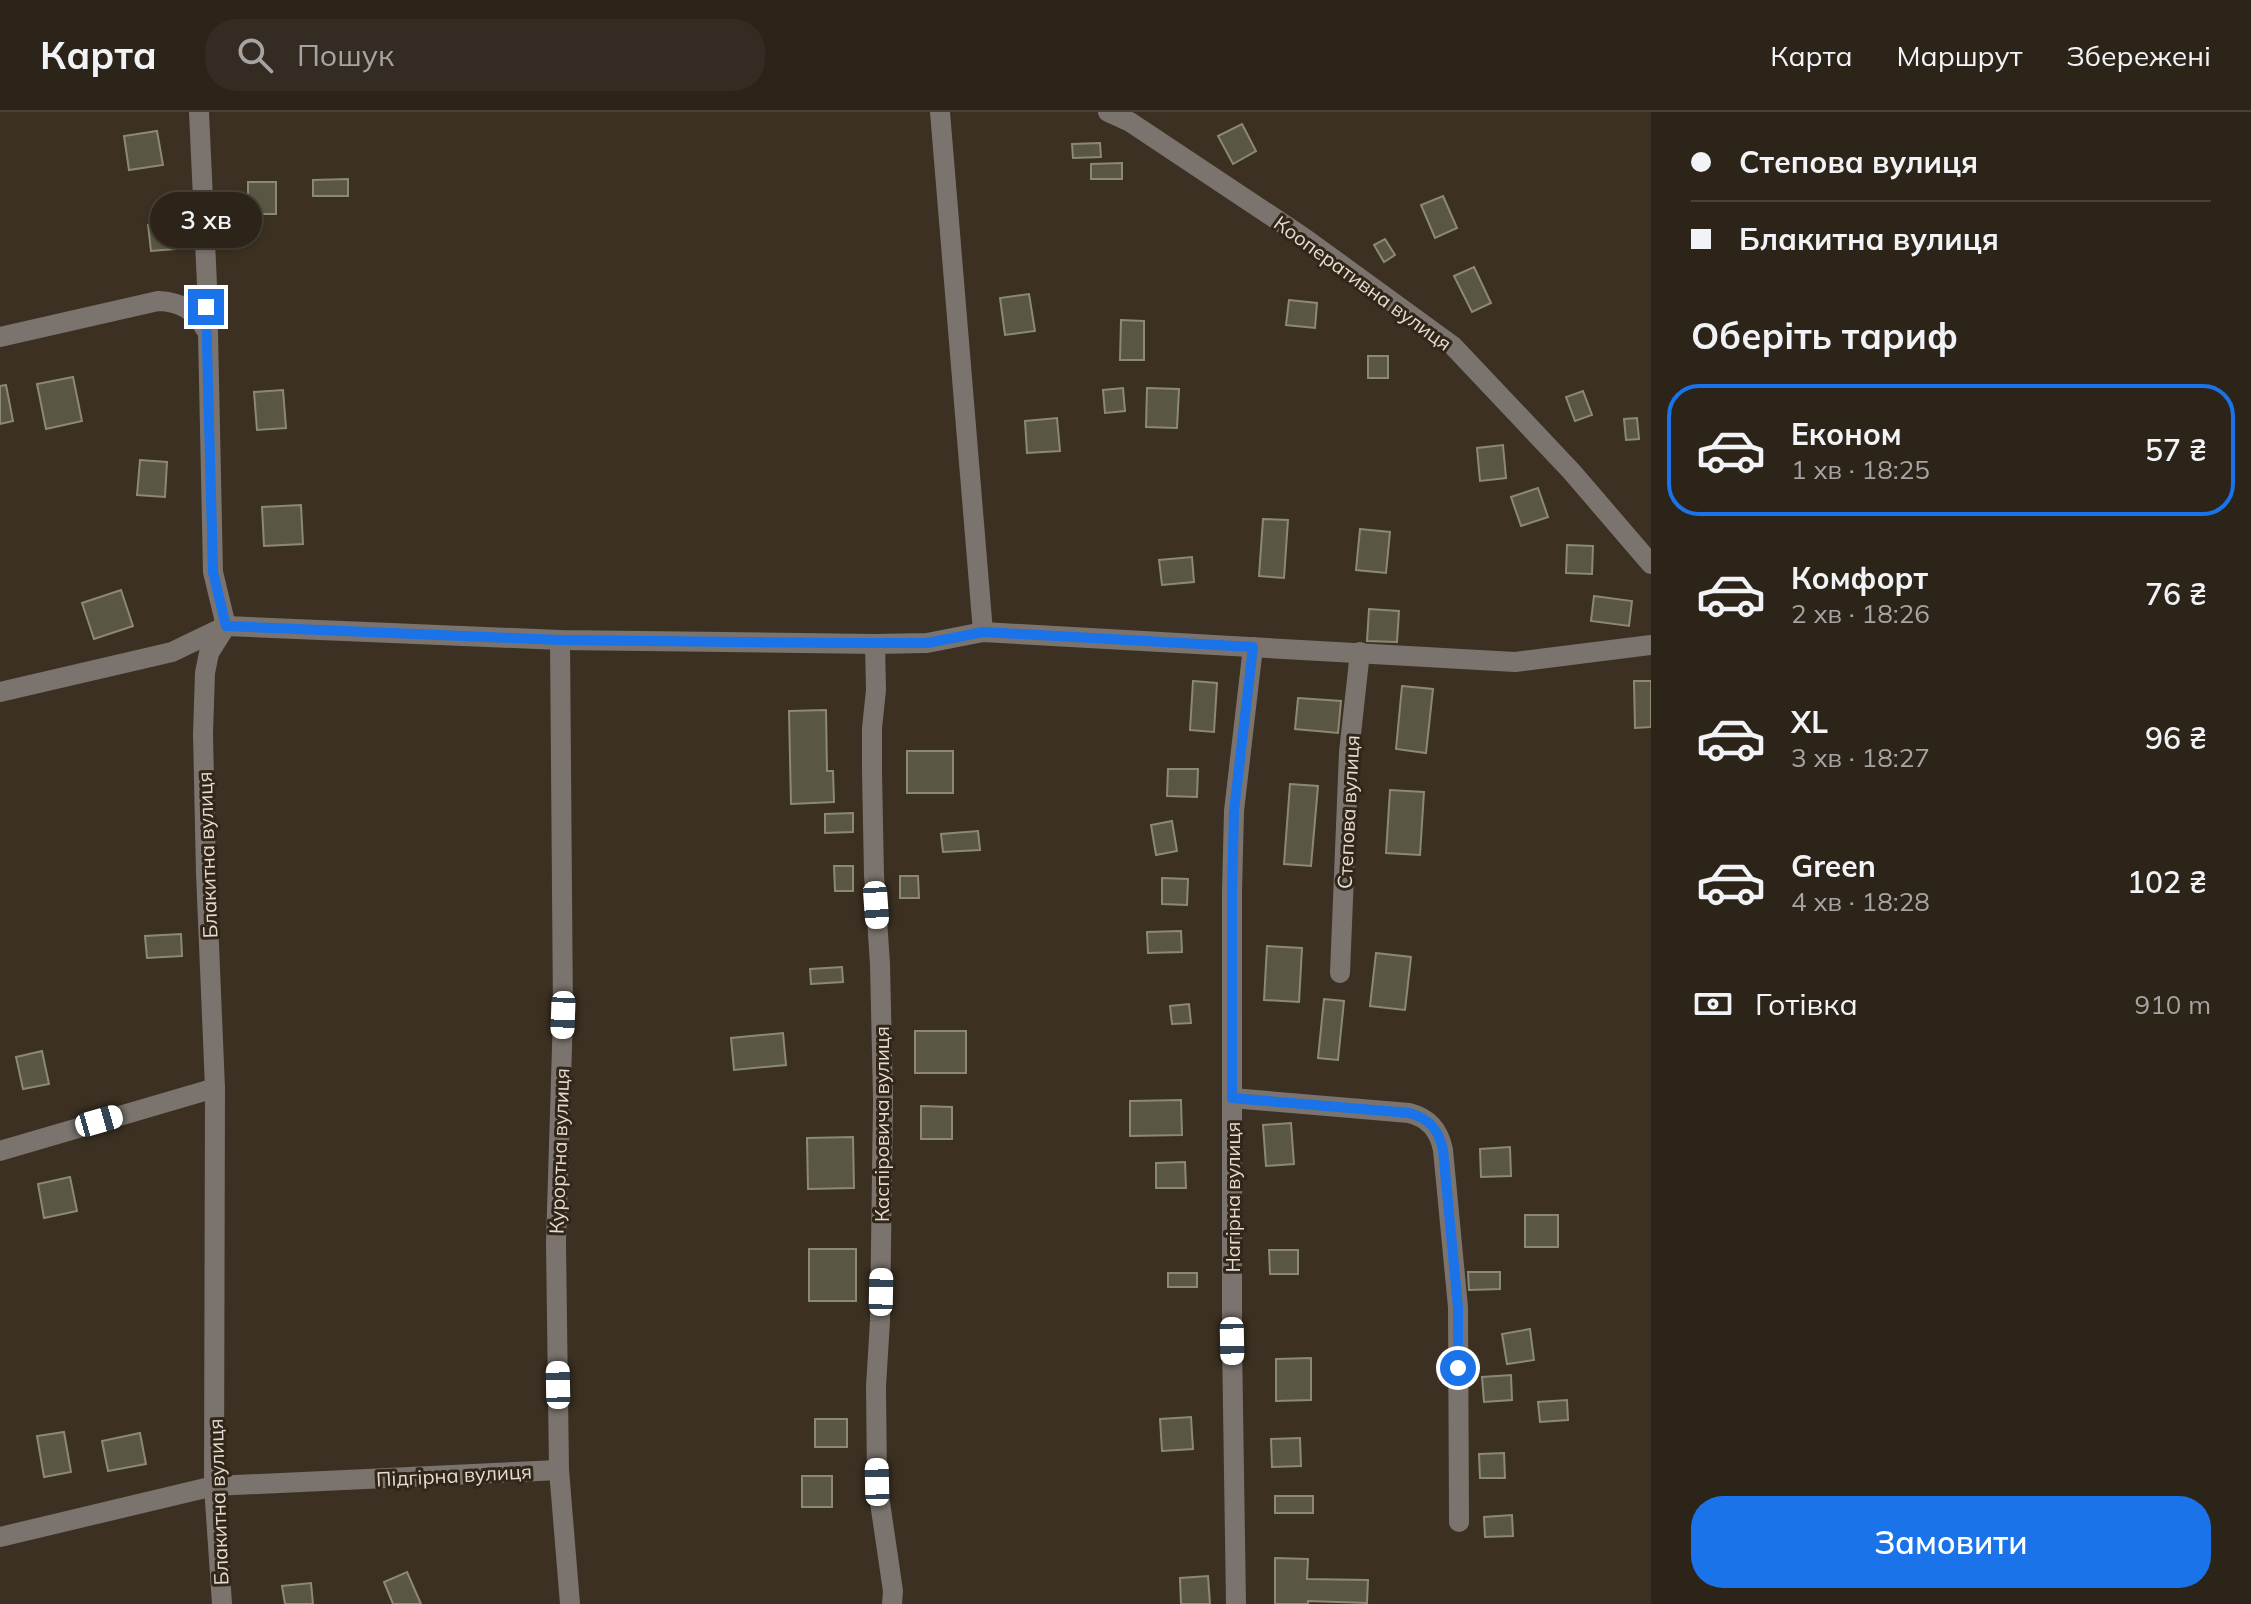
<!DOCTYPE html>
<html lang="uk">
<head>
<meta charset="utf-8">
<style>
	:root { --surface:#2c2419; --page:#342c22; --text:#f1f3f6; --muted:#a6a4a2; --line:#484138; --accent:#1a73e8 }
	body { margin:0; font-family:Mulish,sans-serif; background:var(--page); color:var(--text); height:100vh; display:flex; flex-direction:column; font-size:30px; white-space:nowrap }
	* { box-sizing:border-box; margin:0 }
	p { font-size:26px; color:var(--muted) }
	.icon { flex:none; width:44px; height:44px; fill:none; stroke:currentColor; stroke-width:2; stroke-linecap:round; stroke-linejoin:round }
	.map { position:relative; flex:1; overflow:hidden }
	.panel { display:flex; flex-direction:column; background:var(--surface); width:600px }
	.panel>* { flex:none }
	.banner { display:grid; align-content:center; height:176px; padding:0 40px; background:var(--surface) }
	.end { position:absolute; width:36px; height:36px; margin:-18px; border:10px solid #1a73e8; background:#fff; box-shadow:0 0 0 4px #fff }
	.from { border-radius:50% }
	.bubble { position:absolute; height:56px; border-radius:28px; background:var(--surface); box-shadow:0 2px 6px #0004,0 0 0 2px var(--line); font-size:26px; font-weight:600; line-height:56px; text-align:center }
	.car { position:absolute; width:24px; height:48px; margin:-24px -12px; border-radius:10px; box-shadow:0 0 6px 2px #0007; background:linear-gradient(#fff 24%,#345 0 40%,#fff 0 76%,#345 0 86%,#fff 0) }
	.banner b { display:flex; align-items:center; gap:28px; height:76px; font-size:30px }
	.banner b+b { border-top:2px solid var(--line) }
	.banner i { width:20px; height:20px; background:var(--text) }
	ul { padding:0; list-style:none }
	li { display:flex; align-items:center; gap:24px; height:132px; margin:0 16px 12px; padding:0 24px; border:4px solid transparent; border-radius:32px }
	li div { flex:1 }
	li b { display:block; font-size:30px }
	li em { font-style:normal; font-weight:600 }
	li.on { border-color:var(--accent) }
	li>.icon { width:72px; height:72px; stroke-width:1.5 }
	h2 { padding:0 40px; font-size:36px; line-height:96px }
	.pay { display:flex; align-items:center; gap:20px; height:88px; padding:0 40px; font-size:30px }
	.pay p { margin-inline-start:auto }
	.cta { display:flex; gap:16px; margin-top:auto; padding:16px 40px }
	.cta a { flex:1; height:92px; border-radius:32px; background:var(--accent); color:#fff; font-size:32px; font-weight:600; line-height:92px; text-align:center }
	header { display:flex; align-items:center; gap:48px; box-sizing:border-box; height:112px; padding:0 40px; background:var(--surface); border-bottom:2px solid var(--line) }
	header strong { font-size:38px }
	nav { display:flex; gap:44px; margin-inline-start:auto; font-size:28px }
	.search { width:560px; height:72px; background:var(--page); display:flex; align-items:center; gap:20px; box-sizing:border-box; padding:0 28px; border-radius:32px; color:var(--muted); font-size:30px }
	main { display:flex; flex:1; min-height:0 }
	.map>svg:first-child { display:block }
	.building { fill:#595744; stroke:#8b8974; stroke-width:2 }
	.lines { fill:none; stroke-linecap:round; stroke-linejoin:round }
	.minor { stroke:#7b736d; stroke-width:20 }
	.route { stroke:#1a73e8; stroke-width:10 }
	.labels { text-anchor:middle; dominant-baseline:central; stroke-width:6; stroke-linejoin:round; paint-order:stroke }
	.street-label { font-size:20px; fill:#e3dcd2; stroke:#312617 }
</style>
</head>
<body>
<header>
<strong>Карта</strong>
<div class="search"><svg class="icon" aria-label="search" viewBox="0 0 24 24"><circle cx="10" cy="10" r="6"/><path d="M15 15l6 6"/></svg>Пошук</div>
<nav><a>Карта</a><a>Маршрут</a><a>Збережені</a></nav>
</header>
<main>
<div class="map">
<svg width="1651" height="1492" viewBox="0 0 1651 1492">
	<rect width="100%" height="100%" fill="#3b3021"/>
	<!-- building -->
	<g class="building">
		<polygon points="1242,12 1256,39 1233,52 1218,24"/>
		<polygon points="157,19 163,53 129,58 124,24"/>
		<polygon points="1100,31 1101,45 1073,46 1072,32"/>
		<polygon points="1122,51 1122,67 1091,67 1091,52"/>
		<polygon points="348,67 348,84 313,84 313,68"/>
		<rect x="248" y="70" width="28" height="32"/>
		<polygon points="1443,84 1457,116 1435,126 1421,93"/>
		<polygon points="172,111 175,137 151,139 148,113"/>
		<polygon points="1385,127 1395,143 1384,150 1374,133"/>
		<polygon points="1474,155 1491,191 1472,200 1454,164"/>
		<polygon points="1029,182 1035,219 1005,223 1000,186"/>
		<polygon points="1289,188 1317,191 1315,216 1286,213"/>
		<polygon points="1121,208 1144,209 1144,248 1120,248"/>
		<rect x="1368" y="244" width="20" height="22"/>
		<polygon points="73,265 82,309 46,317 37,272"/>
		<polygon points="6,273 13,309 0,312 0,274"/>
		<polygon points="1123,276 1125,299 1105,301 1103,278"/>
		<polygon points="1147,276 1179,277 1177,316 1146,315"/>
		<polygon points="283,278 286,316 257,318 254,280"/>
		<polygon points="1583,279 1592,303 1575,309 1566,285"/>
		<polygon points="1057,306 1060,339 1027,341 1025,309"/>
		<polygon points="1637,306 1639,327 1626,328 1624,307"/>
		<polygon points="1503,333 1506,366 1480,369 1477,336"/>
		<polygon points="140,348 167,350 165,385 137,383"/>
		<polygon points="1538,376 1548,405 1521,414 1511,385"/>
		<polygon points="301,393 303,432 264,434 262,395"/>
		<polygon points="1263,407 1288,408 1284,466 1259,464"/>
		<polygon points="1360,417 1390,420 1386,461 1356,458"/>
		<polygon points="1567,433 1593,434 1592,462 1566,461"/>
		<polygon points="1192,445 1194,470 1162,473 1159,448"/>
		<polygon points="121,478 133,514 94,527 82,491"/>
		<polygon points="1594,484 1632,489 1629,514 1591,509"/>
		<polygon points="1369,497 1399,499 1397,530 1367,529"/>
		<polygon points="1193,569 1217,571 1214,620 1190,618"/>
		<polygon points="1634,569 1651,569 1651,615 1635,616"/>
		<polygon points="1402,574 1433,577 1426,641 1396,637"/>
		<polygon points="1298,586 1341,589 1338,621 1295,617"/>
		<polygon points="826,598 827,659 833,659 834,690 791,692 789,599"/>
		<rect x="907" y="639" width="46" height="42"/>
		<polygon points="1168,657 1198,657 1197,685 1167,684"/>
		<polygon points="1290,672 1318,674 1311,754 1284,752"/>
		<polygon points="1390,678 1424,680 1420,743 1386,741"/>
		<polygon points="853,701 853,720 825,721 825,702"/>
		<polygon points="1172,709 1177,739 1156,743 1151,713"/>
		<polygon points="978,719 980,738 943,740 941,722"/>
		<polygon points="834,754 853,754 853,779 835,779"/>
		<polygon points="900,764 918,764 919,786 900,786"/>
		<polygon points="1162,766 1188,767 1187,793 1162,792"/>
		<polygon points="1181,819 1182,840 1148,841 1147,820"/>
		<polygon points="181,822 182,844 147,846 145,824"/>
		<polygon points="1267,834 1302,836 1299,890 1264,888"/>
		<polygon points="1376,841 1411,845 1405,898 1370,894"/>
		<polygon points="842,855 843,870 811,872 810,857"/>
		<polygon points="1324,887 1344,889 1338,948 1318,946"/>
		<polygon points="1189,892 1191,911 1172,912 1170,894"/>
		<rect x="915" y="919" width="51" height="42"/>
		<polygon points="783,921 786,953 734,958 731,926"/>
		<polygon points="42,939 49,972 23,977 16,945"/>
		<polygon points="1181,988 1182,1023 1130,1024 1130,989"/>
		<polygon points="921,994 952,995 952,1027 921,1027"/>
		<polygon points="1291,1011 1294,1052 1266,1054 1263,1013"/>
		<polygon points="853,1025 854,1076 808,1077 807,1026"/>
		<polygon points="1510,1035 1511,1064 1481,1065 1480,1037"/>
		<polygon points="1185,1050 1186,1076 1156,1076 1156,1051"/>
		<polygon points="70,1065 77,1099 44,1106 38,1072"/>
		<rect x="1525" y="1103" width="33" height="32"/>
		<rect x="809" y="1137" width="47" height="52"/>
		<polygon points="1269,1138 1298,1138 1298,1162 1270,1162"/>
		<polygon points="1468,1160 1500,1160 1500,1177 1469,1178"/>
		<rect x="1168" y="1161" width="29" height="14"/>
		<polygon points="1530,1217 1534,1248 1507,1252 1502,1222"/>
		<polygon points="1311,1246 1311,1288 1276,1289 1276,1247"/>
		<polygon points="1511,1263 1512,1288 1484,1290 1482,1265"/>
		<polygon points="1567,1288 1568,1308 1540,1310 1538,1290"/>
		<polygon points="1191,1305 1193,1337 1162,1339 1160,1307"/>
		<rect x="815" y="1307" width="32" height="28"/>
		<polygon points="64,1320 71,1360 44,1365 37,1324"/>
		<polygon points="140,1321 146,1352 108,1359 102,1329"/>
		<polygon points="1300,1326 1301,1354 1272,1355 1271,1327"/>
		<polygon points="1504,1341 1505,1366 1480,1366 1479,1342"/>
		<rect x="802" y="1364" width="30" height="31"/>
		<rect x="1275" y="1384" width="38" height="17"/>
		<polygon points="1512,1403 1513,1424 1485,1425 1484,1405"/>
		<polygon points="1275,1446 1308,1447 1307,1467 1368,1468 1367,1491 1308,1489 1308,1492 1275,1492"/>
		<polygon points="407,1460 421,1492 393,1492 384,1470"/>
		<polygon points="1208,1464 1210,1492 1181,1492 1180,1466"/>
		<polygon points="311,1471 313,1492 285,1492 282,1474"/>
	</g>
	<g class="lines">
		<!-- minor -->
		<g class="minor">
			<polyline points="199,0 207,173 213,460 226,514 209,541 205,561 203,622 206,761 215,976 214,1374 222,1492"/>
			<polyline points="940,0 983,520"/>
			<polyline points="1108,0 1130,10 1303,125 1453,234 1572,360 1651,452"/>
			<path d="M0,225L158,189C181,190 195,198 206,218"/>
			<polyline points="560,528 563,903 556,1131 559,1358 570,1492"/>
			<polyline points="875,532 876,578 872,616 872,659 874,763 880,852 883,987 880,1209 876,1274 877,1370 893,1479 892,1492"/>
			<polyline points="0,580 172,540 226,514 560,528 875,532 927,531 983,520 1515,550 1651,533"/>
			<polyline points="1340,861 1349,640 1360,540"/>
			<path d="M1232,986L1409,1001C1429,1006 1439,1018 1443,1038L1458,1195L1459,1410"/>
			<polyline points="0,1039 215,976"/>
			<polyline points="0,1425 214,1374 559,1358"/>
			<polyline points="1236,1492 1232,1229 1232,780 1234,699 1253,535"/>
		</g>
	</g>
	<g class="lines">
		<!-- route -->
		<path class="route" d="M206,195L213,460L226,514L560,528L843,531H927L983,520L1253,535L1234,699L1232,780V986L1409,1001C1429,1006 1439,1018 1443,1038L1458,1195V1256"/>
	</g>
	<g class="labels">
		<!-- street labels -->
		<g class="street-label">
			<text transform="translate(1363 171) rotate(36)">Кооперативна вулиця</text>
			<text transform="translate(1348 700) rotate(-87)">Степова вулиця</text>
			<text transform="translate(207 743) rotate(-92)">Блакитна вулиця</text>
			<text transform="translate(881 1012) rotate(-90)">Каспіровича вулиця</text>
			<text transform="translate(559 1039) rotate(-88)">Курортна вулиця</text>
			<text transform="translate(1232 1085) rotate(-90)">Нагірна вулиця</text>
			<text transform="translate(454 1363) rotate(-3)">Підгірна вулиця</text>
			<text transform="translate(218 1390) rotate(-92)">Блакитна вулиця</text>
		</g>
	</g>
</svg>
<i class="end from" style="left:1458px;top:1256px"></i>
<i class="end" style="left:206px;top:195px"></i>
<div class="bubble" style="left:150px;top:80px;width:112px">3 хв</div>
<i class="car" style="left:876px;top:793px;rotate:176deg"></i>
<i class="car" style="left:563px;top:903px;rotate:182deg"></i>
<i class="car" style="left:99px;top:1009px;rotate:74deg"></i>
<i class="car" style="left:881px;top:1180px;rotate:1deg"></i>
<i class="car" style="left:1232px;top:1229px;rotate:179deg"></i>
<i class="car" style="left:558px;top:1273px;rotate:359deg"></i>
<i class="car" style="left:877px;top:1370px;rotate:359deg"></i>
</div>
<section class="panel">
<div class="banner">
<b><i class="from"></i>Степова вулиця</b>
<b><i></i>Блакитна вулиця</b>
</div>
<h2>Оберіть тариф</h2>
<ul>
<li class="on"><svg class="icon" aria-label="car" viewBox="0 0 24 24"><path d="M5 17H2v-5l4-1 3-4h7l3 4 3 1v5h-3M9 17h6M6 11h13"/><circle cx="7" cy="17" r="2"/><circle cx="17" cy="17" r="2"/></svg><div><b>Економ</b><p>1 хв · 18:25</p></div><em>57 ₴</em></li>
<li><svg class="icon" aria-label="car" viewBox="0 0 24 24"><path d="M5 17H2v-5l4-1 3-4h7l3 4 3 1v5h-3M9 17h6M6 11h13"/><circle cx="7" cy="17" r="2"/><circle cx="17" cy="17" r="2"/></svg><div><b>Комфорт</b><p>2 хв · 18:26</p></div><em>76 ₴</em></li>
<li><svg class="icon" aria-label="car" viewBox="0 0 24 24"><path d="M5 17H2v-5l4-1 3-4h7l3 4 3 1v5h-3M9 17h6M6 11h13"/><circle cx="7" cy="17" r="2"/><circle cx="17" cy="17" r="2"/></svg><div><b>XL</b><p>3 хв · 18:27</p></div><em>96 ₴</em></li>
<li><svg class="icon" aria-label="car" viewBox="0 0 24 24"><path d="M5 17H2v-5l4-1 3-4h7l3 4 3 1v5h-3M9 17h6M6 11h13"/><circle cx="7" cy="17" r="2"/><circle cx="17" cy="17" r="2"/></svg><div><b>Green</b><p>4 хв · 18:28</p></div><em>102 ₴</em></li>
</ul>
<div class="pay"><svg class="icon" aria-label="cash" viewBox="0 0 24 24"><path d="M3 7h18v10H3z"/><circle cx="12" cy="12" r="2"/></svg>Готівка<p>910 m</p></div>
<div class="cta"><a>Замовити</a></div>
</section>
</main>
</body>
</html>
